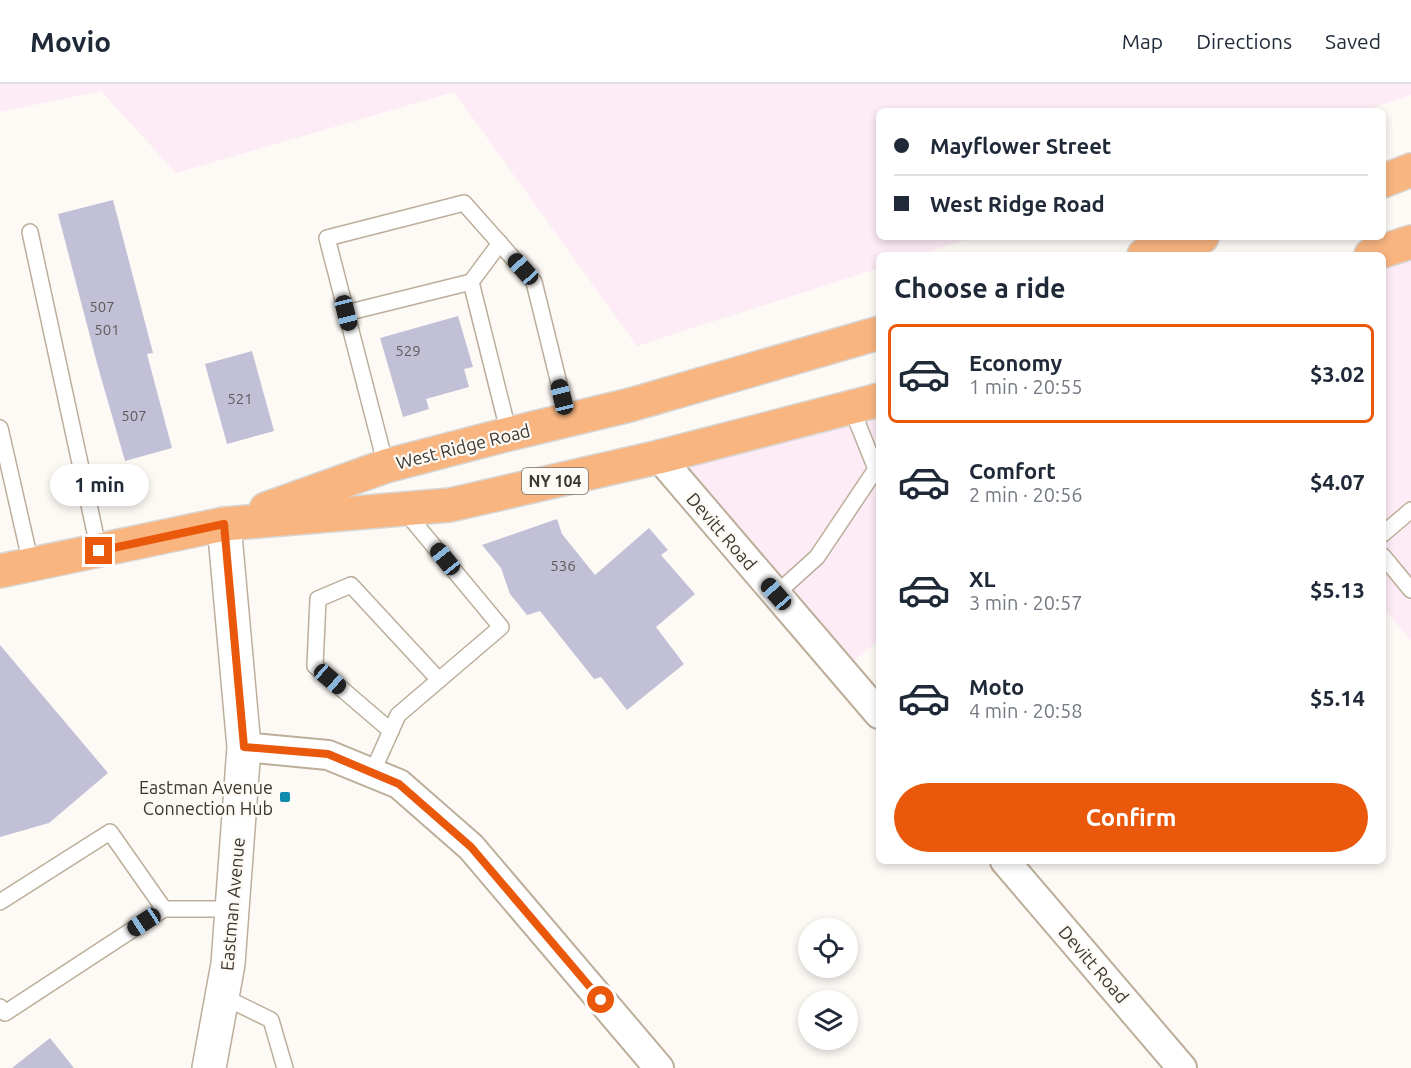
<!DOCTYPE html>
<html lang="en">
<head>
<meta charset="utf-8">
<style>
	:root { --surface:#fff; --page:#f2f2f3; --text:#1f2937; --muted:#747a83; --line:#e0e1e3; --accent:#ea580c }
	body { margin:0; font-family:Ubuntu,sans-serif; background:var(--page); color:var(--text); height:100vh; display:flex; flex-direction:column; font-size:22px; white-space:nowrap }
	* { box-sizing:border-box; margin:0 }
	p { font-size:20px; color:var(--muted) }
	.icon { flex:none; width:33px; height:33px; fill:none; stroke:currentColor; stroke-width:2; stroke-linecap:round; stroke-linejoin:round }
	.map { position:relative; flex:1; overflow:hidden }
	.side { position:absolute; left:876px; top:168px; width:510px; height:612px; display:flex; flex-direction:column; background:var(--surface); border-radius:9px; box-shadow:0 3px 9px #0003 }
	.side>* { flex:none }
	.guide { position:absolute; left:876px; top:24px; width:510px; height:132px; border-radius:9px; box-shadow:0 3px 9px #0003; display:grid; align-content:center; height:132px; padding:0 18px; background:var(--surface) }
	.controls { position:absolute; left:798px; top:834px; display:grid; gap:12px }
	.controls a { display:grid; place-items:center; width:60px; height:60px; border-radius:50%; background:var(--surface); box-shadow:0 3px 9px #0003; font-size:30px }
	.end { position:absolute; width:27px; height:27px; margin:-14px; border:8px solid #ea580c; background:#fff; box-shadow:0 0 0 3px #fff }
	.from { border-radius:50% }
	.bubble { position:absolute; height:42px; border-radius:21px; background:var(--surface); box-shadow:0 3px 9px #0003; font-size:20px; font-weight:700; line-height:42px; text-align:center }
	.car { position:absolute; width:18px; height:36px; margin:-18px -9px; border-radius:8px; box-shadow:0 0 4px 2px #0007; background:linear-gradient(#222 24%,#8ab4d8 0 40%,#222 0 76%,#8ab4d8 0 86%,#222 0) }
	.guide b { display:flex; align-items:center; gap:21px; height:57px; font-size:22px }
	.guide b+b { border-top:2px solid var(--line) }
	.guide i { width:15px; height:15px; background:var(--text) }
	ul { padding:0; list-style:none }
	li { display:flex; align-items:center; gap:18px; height:99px; margin:0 12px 9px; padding:0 6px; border:3px solid transparent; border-radius:9px }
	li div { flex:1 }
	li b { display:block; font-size:22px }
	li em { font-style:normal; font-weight:700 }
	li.current { border-color:var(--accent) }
	li>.icon { width:54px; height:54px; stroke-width:1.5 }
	h2 { padding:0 18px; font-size:27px; line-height:72px }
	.primary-button { display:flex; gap:12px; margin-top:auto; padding:12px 18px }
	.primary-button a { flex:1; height:69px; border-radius:36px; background:var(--accent); color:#fff; font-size:24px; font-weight:700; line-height:69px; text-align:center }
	header { display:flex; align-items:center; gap:36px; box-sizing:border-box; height:84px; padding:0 30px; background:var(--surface); border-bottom:2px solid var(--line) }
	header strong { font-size:28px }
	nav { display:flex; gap:33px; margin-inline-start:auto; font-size:21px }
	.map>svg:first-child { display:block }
	.commercial { fill:#fdebf6 }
	.building { fill:#c2c0d7 }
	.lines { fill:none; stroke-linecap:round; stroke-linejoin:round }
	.lane-casing { stroke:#bcae9a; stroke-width:18 }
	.street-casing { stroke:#bcae9a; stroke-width:32 }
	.secondary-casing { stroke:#bcae9a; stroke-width:36 }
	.highway-casing { stroke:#d8d7d5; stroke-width:36 }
	.lane { stroke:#fff; stroke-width:15 }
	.street { stroke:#fff; stroke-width:28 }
	.secondary { stroke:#fff; stroke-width:33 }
	.highway { stroke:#f8b580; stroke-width:33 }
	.route { stroke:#ea580c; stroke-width:8 }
	.poi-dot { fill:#0f8cad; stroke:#fdfaf6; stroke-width:2 }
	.labels { text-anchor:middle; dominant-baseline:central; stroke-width:4.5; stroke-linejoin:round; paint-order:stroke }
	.number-label { font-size:15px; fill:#5e5959 }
	.shield { fill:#fdfaf6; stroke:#77726b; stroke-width:1.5 }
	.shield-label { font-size:16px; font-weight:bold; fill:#3d372f }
	.street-label { font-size:18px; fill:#3d372f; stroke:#fdfaf6 }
	.poi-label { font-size:18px; fill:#3d372f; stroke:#fdfaf6; text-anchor:end }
</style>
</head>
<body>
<header>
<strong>Movio</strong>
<nav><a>Map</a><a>Directions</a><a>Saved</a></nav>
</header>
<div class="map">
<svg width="1411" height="984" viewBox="0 0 1411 984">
	<rect width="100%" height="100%" fill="#fdfaf6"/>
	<!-- commercial -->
	<g class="commercial">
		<polygon points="0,0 1411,0 1411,11 1363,27 879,27 879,153 974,153 918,171 879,171 879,184 637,262 454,8 176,89 101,7 0,28"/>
		<polygon points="1411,154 1411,556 1383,524 1383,171"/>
		<polygon points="879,316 879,556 842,586 659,373"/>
	</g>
	<!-- building -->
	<g class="building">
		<polygon points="113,116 153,269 147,270 172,364 125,377 98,283 58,130"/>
		<polygon points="458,232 473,283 464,285 469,303 426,315 429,325 403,333 380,254"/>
		<polygon points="252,267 274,347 227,360 205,280"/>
		<polygon points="557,435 562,450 595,491 649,444 668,466 661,471 695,510 656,543 684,580 627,626 601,593 594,595 540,527 527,531 510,510 501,484 482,461"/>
		<polygon points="0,561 108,689 49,739 0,753"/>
		<polygon points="50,954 74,984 12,984"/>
	</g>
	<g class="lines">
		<!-- lane casing -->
		<g class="lane-casing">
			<g id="lane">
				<polyline points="30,148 99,467"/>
				<polyline points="471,198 509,350"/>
				<polyline points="346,229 471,198 500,159"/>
				<polyline points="0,344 31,480"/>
				<polyline points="386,382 327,154 464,119 534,198 568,336"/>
				<polyline points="1383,450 1411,426"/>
				<polyline points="1383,472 1411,506"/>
				<polyline points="776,510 817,473 876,385 851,323"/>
				<polyline points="391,647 315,582 318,515 351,501 439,596"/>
				<polyline points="372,689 398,631 501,543 403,425"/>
				<polyline points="0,818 110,748 164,825"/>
				<polyline points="222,912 271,936 285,984"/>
				<polyline points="0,923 5,929 164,825 232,825"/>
			</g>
		</g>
		<!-- street casing -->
		<g class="street-casing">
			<g id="street">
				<polyline points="659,373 879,630"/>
				<polyline points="244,663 328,671 399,700 471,763 659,984"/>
				<polyline points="1005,777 1182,984"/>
			</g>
		</g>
		<!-- secondary casing -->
		<g class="secondary-casing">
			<polyline id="secondary" points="209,984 228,880 244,663 224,440"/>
		</g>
		<!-- highway casing -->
		<g class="highway-casing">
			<g id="highway">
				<polyline points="1383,97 1411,86"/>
				<polyline points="1144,171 1202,153"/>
				<polyline points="1371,171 1411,158"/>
				<polyline points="266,425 386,382 509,350 630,321 879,249"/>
				<polyline points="0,487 224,440 450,421 659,373 879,316"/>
			</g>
		</g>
		<!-- lane -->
		<use href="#lane" class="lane"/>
		<!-- street -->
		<use href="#street" class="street"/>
		<!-- secondary -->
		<use href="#secondary" class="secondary"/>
		<!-- highway -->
		<use href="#highway" class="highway"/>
	</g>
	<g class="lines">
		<!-- route -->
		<polyline class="route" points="99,467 224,440 244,663 328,670 399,700 471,763 601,916"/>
	</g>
	<!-- markers -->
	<rect class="poi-dot" x="279" y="707" width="12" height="12" rx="3"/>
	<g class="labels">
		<!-- number labels -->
		<g class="number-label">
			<text x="102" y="222">507</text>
			<text x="107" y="245">501</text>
			<text x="408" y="266">529</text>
			<text x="240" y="314">521</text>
			<text x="134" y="331">507</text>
			<text x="563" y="481">536</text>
		</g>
		<!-- shield labels -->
		<rect class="shield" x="522" y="384" width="66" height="26" rx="4.5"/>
		<g class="shield-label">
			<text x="555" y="397">NY 104</text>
		</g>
		<!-- street labels -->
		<g class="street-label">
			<text transform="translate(463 362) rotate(-14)">West Ridge Road</text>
			<text transform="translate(722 447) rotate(49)">Devitt Road</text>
			<text transform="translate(232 820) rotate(-85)">Eastman Avenue</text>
			<text transform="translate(1094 880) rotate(49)">Devitt Road</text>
		</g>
		<!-- poi labels -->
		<g class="poi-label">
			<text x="273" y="703">Eastman Avenue<tspan x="273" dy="21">Connection Hub</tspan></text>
		</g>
	</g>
</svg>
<div class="controls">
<a><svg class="icon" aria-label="locate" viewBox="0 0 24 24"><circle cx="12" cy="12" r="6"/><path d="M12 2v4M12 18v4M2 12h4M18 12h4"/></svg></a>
<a><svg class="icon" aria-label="layers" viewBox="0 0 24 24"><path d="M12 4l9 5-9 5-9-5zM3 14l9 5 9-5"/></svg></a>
</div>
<i class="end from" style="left:601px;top:916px"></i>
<i class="end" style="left:99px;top:467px"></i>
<div class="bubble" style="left:50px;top:380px;width:99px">1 min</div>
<i class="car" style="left:523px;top:185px;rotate:318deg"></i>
<i class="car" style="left:346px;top:229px;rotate:166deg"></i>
<i class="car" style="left:562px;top:313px;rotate:346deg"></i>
<i class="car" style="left:445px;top:475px;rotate:321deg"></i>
<i class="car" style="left:776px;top:510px;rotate:319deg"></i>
<i class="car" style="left:330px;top:595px;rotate:131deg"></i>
<i class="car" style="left:144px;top:838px;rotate:237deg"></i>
<div class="guide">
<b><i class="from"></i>Mayflower Street</b>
<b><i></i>West Ridge Road</b>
</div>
<section class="side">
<h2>Choose a ride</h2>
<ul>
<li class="current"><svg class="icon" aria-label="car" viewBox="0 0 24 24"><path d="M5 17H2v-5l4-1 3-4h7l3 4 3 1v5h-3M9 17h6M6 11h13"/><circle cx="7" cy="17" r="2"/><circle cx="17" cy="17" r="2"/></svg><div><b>Economy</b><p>1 min · 20:55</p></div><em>$3.02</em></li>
<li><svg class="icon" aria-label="car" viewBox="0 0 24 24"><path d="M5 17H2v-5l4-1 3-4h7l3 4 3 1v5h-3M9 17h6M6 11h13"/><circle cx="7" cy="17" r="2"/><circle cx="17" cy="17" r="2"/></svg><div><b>Comfort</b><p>2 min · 20:56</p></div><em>$4.07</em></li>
<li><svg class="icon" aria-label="car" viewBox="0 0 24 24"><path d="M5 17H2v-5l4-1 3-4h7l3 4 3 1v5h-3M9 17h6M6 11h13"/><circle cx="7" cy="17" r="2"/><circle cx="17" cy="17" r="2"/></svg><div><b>XL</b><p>3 min · 20:57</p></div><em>$5.13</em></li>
<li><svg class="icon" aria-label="car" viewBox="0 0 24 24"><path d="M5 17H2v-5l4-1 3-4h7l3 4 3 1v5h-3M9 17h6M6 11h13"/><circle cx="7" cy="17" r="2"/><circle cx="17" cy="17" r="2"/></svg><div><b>Moto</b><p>4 min · 20:58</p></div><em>$5.14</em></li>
</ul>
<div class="primary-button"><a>Confirm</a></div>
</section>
</div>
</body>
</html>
